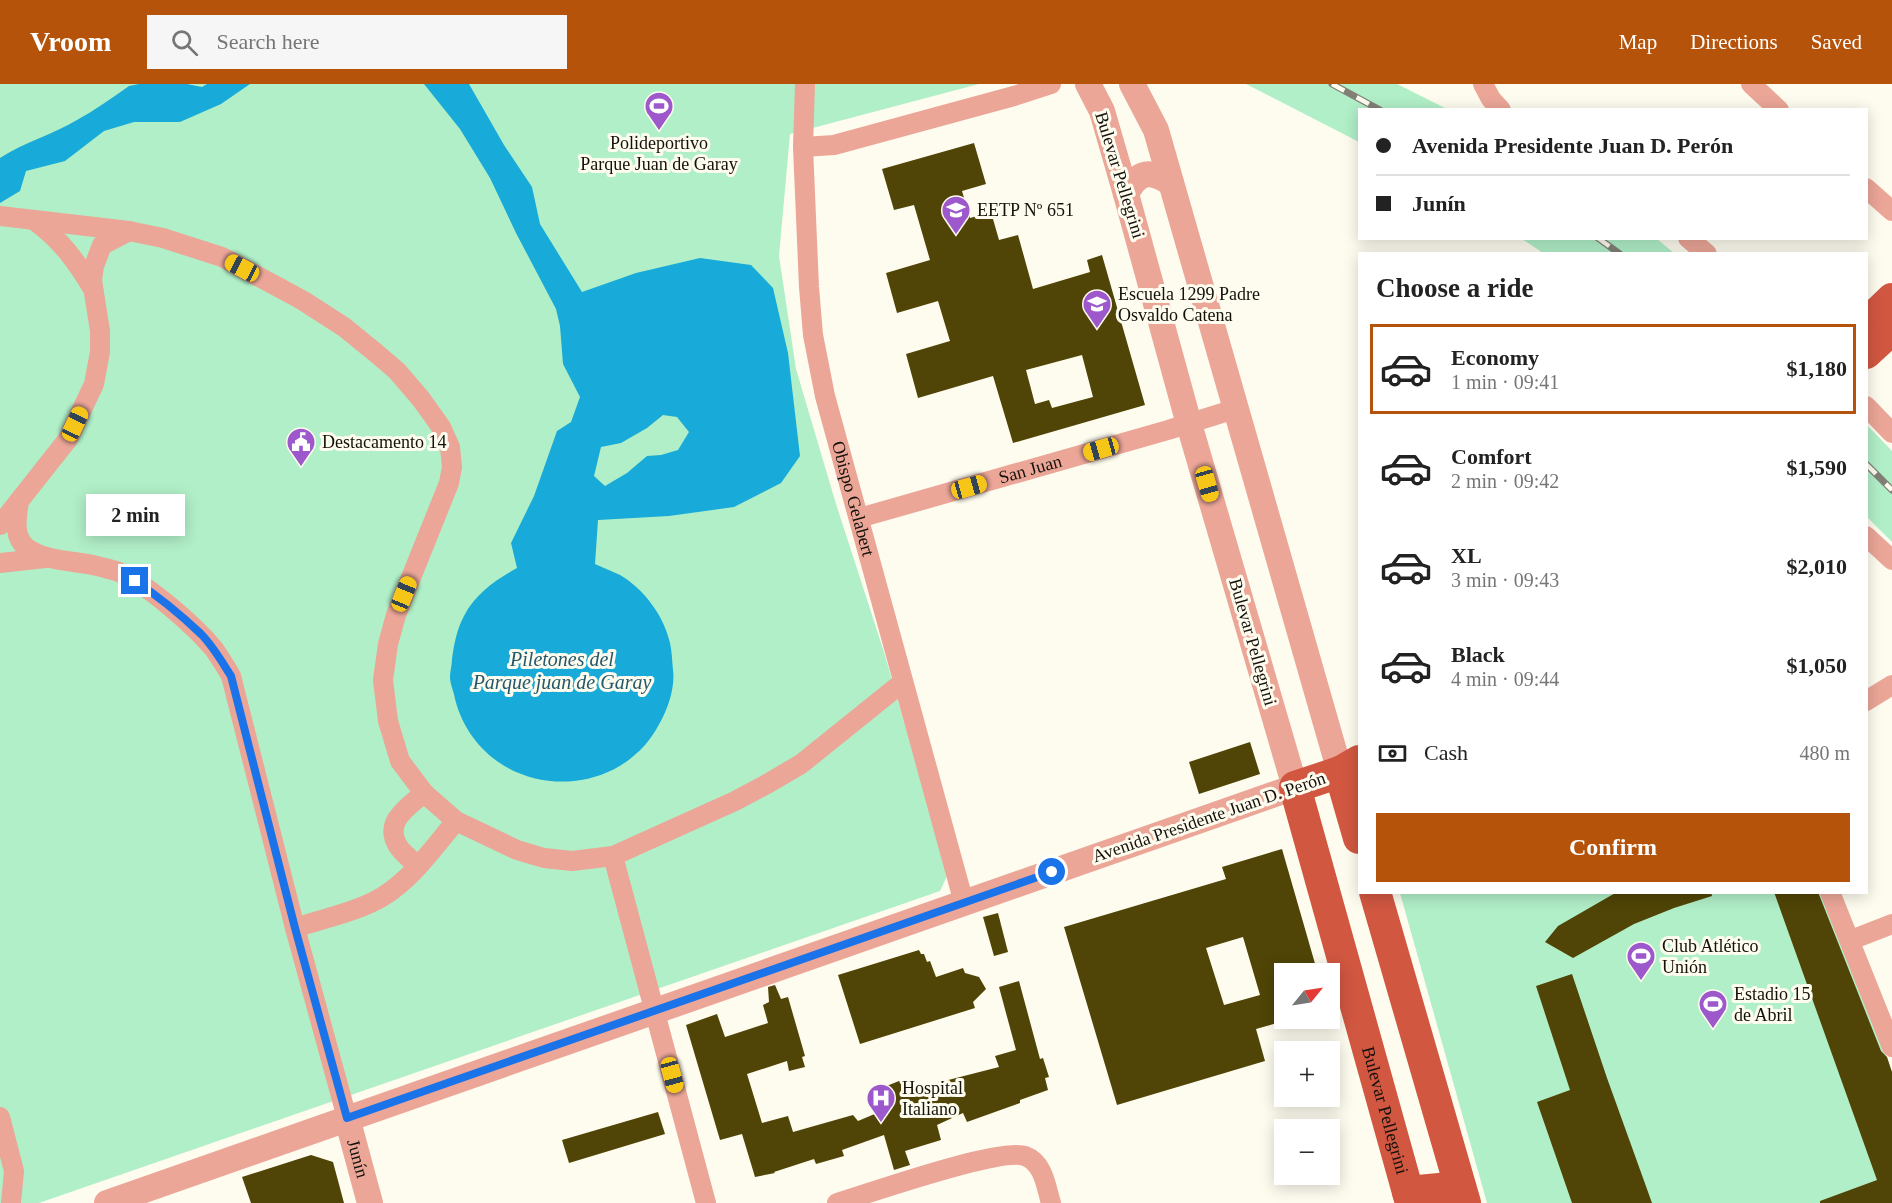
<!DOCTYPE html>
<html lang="en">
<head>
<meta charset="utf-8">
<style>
	:root { --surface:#fff; --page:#f6f6f6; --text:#222; --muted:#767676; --line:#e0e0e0; --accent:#b45309 }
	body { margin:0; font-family:Georgia,serif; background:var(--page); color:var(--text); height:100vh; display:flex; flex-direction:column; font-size:22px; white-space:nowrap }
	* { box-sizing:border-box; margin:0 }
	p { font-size:20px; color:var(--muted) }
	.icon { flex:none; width:33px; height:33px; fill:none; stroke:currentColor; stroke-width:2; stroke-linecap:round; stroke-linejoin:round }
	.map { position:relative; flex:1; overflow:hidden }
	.sheet { position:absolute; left:1358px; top:168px; width:510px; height:642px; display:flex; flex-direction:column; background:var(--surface); border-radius:0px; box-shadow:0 3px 15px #0003 }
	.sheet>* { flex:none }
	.guide { position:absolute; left:1358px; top:24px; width:510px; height:132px; border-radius:0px; box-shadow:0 3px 15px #0003; display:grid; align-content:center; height:132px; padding:0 18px; background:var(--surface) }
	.needle { width:39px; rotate:60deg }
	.fabs { position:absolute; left:1274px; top:879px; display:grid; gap:12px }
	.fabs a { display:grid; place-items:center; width:66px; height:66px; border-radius:0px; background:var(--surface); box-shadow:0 3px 15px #0003; font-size:30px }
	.end { position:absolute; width:27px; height:27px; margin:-14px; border:8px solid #1a73e8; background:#fff; box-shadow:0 0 0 3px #fff }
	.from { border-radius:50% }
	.bubble { position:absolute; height:42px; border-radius:0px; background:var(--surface); box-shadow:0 3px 15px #0003; font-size:20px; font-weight:800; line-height:42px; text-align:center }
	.car { position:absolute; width:18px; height:36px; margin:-18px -9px; border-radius:8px; box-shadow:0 0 4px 2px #0007; background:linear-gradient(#f5c518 24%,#345 0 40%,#f5c518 0 76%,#345 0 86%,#f5c518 0) }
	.guide b { display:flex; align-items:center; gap:21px; height:57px; font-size:22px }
	.guide b+b { border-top:2px solid var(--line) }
	.guide i { width:15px; height:15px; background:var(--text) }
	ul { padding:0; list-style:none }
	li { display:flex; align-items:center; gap:18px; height:90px; margin:0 12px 9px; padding:0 6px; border:3px solid transparent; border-radius:0px }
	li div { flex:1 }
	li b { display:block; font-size:22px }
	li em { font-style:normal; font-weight:800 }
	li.selected { border-color:var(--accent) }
	li>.icon { width:54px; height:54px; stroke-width:1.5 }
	h2 { padding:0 18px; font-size:27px; line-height:72px }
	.pay { display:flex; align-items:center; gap:15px; height:66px; padding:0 18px; font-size:22px }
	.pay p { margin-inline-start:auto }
	.button { display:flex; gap:12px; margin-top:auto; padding:12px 18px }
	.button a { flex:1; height:69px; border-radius:0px; background:var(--accent); color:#fff; font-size:24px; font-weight:800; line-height:69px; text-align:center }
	header { display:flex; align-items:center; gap:36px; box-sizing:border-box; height:84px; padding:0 30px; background:var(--accent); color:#fff }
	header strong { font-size:28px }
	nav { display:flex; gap:33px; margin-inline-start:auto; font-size:21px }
	.search { width:420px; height:54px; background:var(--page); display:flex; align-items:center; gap:15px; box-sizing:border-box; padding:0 21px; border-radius:0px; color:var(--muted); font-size:22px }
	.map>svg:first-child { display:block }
	.green { fill:#b1efc8 }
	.water { fill:#18aad8; fill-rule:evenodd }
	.building { fill:#504506; fill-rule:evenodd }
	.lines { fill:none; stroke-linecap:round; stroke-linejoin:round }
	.minor { stroke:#eba698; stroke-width:20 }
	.tertiary { stroke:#eba698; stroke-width:26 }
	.primary { stroke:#d15741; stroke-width:32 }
	.rail-casing { stroke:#828076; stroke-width:7 }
	.rail { stroke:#fefcef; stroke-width:4.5; stroke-dasharray:14; stroke-linecap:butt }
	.route { stroke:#1a73e8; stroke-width:8 }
	.labels { text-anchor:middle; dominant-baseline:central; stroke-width:6; stroke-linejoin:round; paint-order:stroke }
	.poi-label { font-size:18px; fill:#13110a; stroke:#fefcef; text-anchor:start }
	.street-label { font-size:18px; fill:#13110a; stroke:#fefcef }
	.water-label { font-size:20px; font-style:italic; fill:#25586c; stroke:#fefcef }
</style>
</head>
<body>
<header>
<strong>Vroom</strong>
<div class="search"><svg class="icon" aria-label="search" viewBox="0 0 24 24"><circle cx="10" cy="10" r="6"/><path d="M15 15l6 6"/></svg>Search here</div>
<nav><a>Map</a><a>Directions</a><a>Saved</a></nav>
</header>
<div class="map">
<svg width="1892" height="1119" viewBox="0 0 1892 1119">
	<rect width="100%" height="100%" fill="#fefcef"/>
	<!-- green -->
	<g class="green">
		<polygon points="0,0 979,0 790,50 779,172 796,285 836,420 884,568 948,790 940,807 39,1119 0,1119"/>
		<polygon points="1246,0 1397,0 1447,25 1359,26 1359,58"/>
		<polygon points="1522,155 1657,155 1674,169 1543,169"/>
		<polygon points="1866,340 1892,367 1892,458 1866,432"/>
		<polygon points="1400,809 1824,809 1892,988 1892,1119 1487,1119"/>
	</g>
	<!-- water -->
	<g class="water">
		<path d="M139,0H187L202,3L207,0H250L221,20L180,38H134L104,47L65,77L26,87L20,107L0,119V74C24,58 52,51 77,36C95,26 112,14 129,2Z"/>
		<path d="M424,0H469L504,61L532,103L540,140L582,208L636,189L700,174L751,181L773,204L788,269L800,372L781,399L734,423L669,432L598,436L595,480C603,484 612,487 620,491C644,505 664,532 670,559C672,568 672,577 673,586C676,611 661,642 645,661C626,682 602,694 574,697C519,702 469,670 455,615C454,608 450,600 450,593C450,587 452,581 452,575C454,560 457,545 464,532C476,509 496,496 517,484L511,459L534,412L557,347L571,338L580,313L563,280L560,242L556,225L516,149L490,94L460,45ZM663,331L677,333L689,348L678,366L661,371L647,372L627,389L605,402L594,392L601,363L621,359L647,344Z"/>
	</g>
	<!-- building -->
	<g class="building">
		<path d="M974,59L986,100L962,107L970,134L991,128L999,156L1018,151L1033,205L1090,188L1087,176L1102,171L1145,321L1013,359L993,292L918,314L906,270L950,257L938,217L897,229L886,189L930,176L914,121L894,126L882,85ZM1082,271L1093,313L1052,324L1049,316L1035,320L1026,286Z"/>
		<polygon points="1250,658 1260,690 1199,710 1189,678"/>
		<path d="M1282,765L1318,890H1284V937L1256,945L1265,977L1117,1021L1064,843L1226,795L1222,783ZM1243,853L1260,911L1224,921L1206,864Z"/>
		<polygon points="1617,808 1711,808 1712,812 1674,824 1634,840 1573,874 1545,858 1558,842"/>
		<polygon points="1774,808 1818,808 1881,967 1887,973 1892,988 1892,1119 1820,1119 1820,1117 1877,1096"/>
		<polygon points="998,829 1008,868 994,872 983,833"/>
		<polygon points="919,866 921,870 924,870 927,878 930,877 936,893 963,884 965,889 979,893 986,905 973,918 975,924 860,960 838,891"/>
		<polygon points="1572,890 1607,994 1652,1119 1572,1119 1537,1018 1570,1006 1536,902"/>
		<polygon points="1019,897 1040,975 1043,974 1049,993 1045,994 1048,1006 1020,1016 1020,1019 967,1038 963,1029 937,1041 941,1056 905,1067 910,1081 894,1086 884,1051 842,1066 844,1072 816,1080 814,1075 774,1088 775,1089 755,1093 742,1050 720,1056 686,941 717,930 725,953 768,939 763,921 769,918 768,903 775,901 781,915 788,913 805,972 802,973 805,983 789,987 787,977 747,990 762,1039 788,1032 793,1048 853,1031 858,1037 877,1029 877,1014 874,1007 899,997 913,1000 917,1004 999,983 995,972 1016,966 999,903"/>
		<polygon points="658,1028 665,1050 569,1079 562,1056"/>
		<polygon points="311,1071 333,1078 344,1119 251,1119 242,1093"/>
	</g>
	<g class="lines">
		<!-- minor -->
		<g class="minor">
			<path id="s1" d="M805,0L803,63L809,203L813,251L825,312L964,819"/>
			<polyline points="1483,0 1491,15 1501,26"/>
			<polyline points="1751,0 1779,26"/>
			<polyline points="803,63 834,61 1014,12 1051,0"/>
			<polyline points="1866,104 1892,127"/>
			<polyline points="0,132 129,147 163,154 222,173 302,216 344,243 376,269 397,287 421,315 441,343 450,363 452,383 449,399 396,531 388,560 383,596 388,637 400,677 424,709 456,737 517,766 544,774 572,777 613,772 735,717 765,701 801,680 903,598"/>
			<path d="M35,137C62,157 76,177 93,205"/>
			<polyline points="1688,154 1707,170"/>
			<polyline points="1866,322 1892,349"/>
			<path d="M19,417C17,432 12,453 27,464C48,479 77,476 101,483C108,485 116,486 123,490C150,503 195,542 214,565C220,574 226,583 231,592L295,844L347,1034"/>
			<path id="s2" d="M859,434L1168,346L1235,325"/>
			<polyline points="0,441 68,355 94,300 100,268 100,247 92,196 94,182 102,161 129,147"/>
			<polyline points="1866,452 1892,476"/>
			<polyline points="0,479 45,474"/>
			<polyline points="1866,617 1892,601"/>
			<polyline points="613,772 706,1119"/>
			<path d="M418,782C412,776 402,769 398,762C383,738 408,723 424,709"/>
			<polyline points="1830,808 1892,963"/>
			<path d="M295,844C322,835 359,827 382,813C412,795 434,763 456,737"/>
			<polyline points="1851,856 1892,840"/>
			<polyline points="0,1033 14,1087 11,1119"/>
			<path d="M837,1119C870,1109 1000,1063 1025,1072C1044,1079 1046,1103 1051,1119"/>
		</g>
		<!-- tertiary -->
		<g class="tertiary">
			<polyline points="1132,0 1156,46 1340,688"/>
			<path d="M1126,110C1138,87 1150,85 1171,99"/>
			<path id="s3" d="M347,1034L370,1119"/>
			<polyline points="107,1119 1295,703 1189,340 1126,110 1102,27 1088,0"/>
		</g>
		<!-- primary -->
		<g class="primary">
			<polyline points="1866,240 1892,215"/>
			<polyline points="1866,269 1892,245"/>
			<path id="s4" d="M1359,677L1340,688L1295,703L1411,1119"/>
			<polyline points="1340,688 1359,754"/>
			<polyline points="1375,808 1465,1119"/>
			<polyline points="1408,1108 1460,1103"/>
		</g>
		<!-- rail casing -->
		<g class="rail-casing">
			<g id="rail">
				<polyline points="1332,0 1380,26"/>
				<polyline points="1598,154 1620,170"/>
				<polyline points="1866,380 1892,406"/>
			</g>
		</g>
		<!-- rail -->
		<use href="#rail" class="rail"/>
	</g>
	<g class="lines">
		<!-- route -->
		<path class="route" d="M135,497C158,512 181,531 201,550C213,562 222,578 231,592L295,844L347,1034L1052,788"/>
	</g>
	<!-- icons -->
	<defs>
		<g id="stadium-pin" transform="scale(1.5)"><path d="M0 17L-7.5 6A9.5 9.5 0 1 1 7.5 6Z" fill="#9d58cc" stroke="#fefcef"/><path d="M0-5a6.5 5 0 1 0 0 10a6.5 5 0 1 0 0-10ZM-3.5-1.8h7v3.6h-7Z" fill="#fff"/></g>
		<g id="school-pin" transform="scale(1.5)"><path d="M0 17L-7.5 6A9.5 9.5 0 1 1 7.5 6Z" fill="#9d58cc" stroke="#fefcef"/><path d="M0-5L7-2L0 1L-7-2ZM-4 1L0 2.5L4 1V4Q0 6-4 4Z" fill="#fff"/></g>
		<g id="civic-pin" transform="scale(1.5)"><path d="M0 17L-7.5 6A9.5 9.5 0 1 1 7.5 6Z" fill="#9d58cc" stroke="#fefcef"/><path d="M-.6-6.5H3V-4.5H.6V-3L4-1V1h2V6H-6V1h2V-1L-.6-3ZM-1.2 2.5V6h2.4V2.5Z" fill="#fff"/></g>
		<g id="hospital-pin" transform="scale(1.5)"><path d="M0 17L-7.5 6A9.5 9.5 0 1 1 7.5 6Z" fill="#9d58cc" stroke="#fefcef"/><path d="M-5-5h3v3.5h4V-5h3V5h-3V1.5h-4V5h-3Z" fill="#fff"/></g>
	</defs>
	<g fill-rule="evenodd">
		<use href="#stadium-pin" x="659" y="22"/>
		<use href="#school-pin" x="956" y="126"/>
		<use href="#school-pin" x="1097" y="220"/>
		<use href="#civic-pin" x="301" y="358"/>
		<use href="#stadium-pin" x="1641" y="872"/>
		<use href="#stadium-pin" x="1713" y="920"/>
		<use href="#hospital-pin" x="881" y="1014"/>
	</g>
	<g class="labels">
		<!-- poi labels -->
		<g class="poi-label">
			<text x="659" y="59" text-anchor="middle">Polideportivo<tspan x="659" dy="21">Parque Juan de Garay</tspan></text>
			<text x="977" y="126">EETP Nº 651</text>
			<text x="1118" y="210">Escuela 1299 Padre<tspan x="1118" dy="21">Osvaldo Catena</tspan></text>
			<text x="322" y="358">Destacamento 14</text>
			<text x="1662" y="862">Club Atlético<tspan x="1662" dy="21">Unión</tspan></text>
			<text x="1734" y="910">Estadio 15<tspan x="1734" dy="21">de Abril</tspan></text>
			<text x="902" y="1004">Hospital<tspan x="902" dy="21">Italiano</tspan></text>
		</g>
		<!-- street labels -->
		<g class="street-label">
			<text transform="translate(1120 91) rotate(73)">Bulevar Pellegrini</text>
			<text stroke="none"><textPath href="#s2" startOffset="178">San Juan</textPath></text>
			<text stroke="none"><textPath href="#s1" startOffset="420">Obispo Gelabert</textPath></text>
			<text transform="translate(1253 558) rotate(74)">Bulevar Pellegrini</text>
			<text transform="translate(1209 733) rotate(-19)">Avenida Presidente Juan D. Perón</text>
			<text stroke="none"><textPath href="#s4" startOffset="405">Bulevar Pellegrini</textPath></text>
			<text stroke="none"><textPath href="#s3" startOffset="42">Junín</textPath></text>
		</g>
		<!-- water labels -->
		<g class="water-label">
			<text x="562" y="575">Piletones del<tspan x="562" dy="23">Parque juan de Garay</tspan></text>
		</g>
	</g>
</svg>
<div class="fabs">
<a><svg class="needle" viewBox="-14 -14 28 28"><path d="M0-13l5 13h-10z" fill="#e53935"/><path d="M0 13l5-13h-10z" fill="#767676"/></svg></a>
<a>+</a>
<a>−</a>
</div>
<i class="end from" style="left:1052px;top:788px"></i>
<i class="end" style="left:135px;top:497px"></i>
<div class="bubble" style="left:86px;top:410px;width:99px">2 min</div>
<i class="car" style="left:242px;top:184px;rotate:298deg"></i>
<i class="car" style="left:75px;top:340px;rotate:25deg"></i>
<i class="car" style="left:1101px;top:365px;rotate:254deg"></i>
<i class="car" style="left:1207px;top:400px;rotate:164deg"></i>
<i class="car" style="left:969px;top:403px;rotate:74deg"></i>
<i class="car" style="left:404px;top:510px;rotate:22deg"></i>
<i class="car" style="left:672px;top:991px;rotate:165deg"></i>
<div class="guide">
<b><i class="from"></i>Avenida Presidente Juan D. Perón</b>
<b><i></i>Junín</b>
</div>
<section class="sheet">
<h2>Choose a ride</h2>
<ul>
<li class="selected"><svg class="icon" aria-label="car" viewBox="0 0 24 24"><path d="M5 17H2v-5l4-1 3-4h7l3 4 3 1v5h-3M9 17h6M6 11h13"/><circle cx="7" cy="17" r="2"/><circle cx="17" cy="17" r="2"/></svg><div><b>Economy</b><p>1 min · 09:41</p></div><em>$1,180</em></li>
<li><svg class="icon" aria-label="car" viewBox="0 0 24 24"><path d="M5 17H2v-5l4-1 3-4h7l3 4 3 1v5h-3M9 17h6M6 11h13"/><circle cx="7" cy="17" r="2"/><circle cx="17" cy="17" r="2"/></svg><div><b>Comfort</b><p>2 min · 09:42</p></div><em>$1,590</em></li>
<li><svg class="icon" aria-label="car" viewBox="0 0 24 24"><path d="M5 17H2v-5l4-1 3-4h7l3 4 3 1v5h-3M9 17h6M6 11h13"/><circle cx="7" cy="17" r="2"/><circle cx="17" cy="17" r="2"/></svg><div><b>XL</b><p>3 min · 09:43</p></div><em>$2,010</em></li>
<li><svg class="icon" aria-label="car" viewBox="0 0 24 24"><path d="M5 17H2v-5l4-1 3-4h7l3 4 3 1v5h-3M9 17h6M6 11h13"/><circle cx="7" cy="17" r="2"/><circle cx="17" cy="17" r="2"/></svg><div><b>Black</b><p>4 min · 09:44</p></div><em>$1,050</em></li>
</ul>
<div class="pay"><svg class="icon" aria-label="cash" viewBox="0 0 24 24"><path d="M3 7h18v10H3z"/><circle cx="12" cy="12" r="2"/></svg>Cash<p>480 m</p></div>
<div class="button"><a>Confirm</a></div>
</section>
</div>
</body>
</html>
